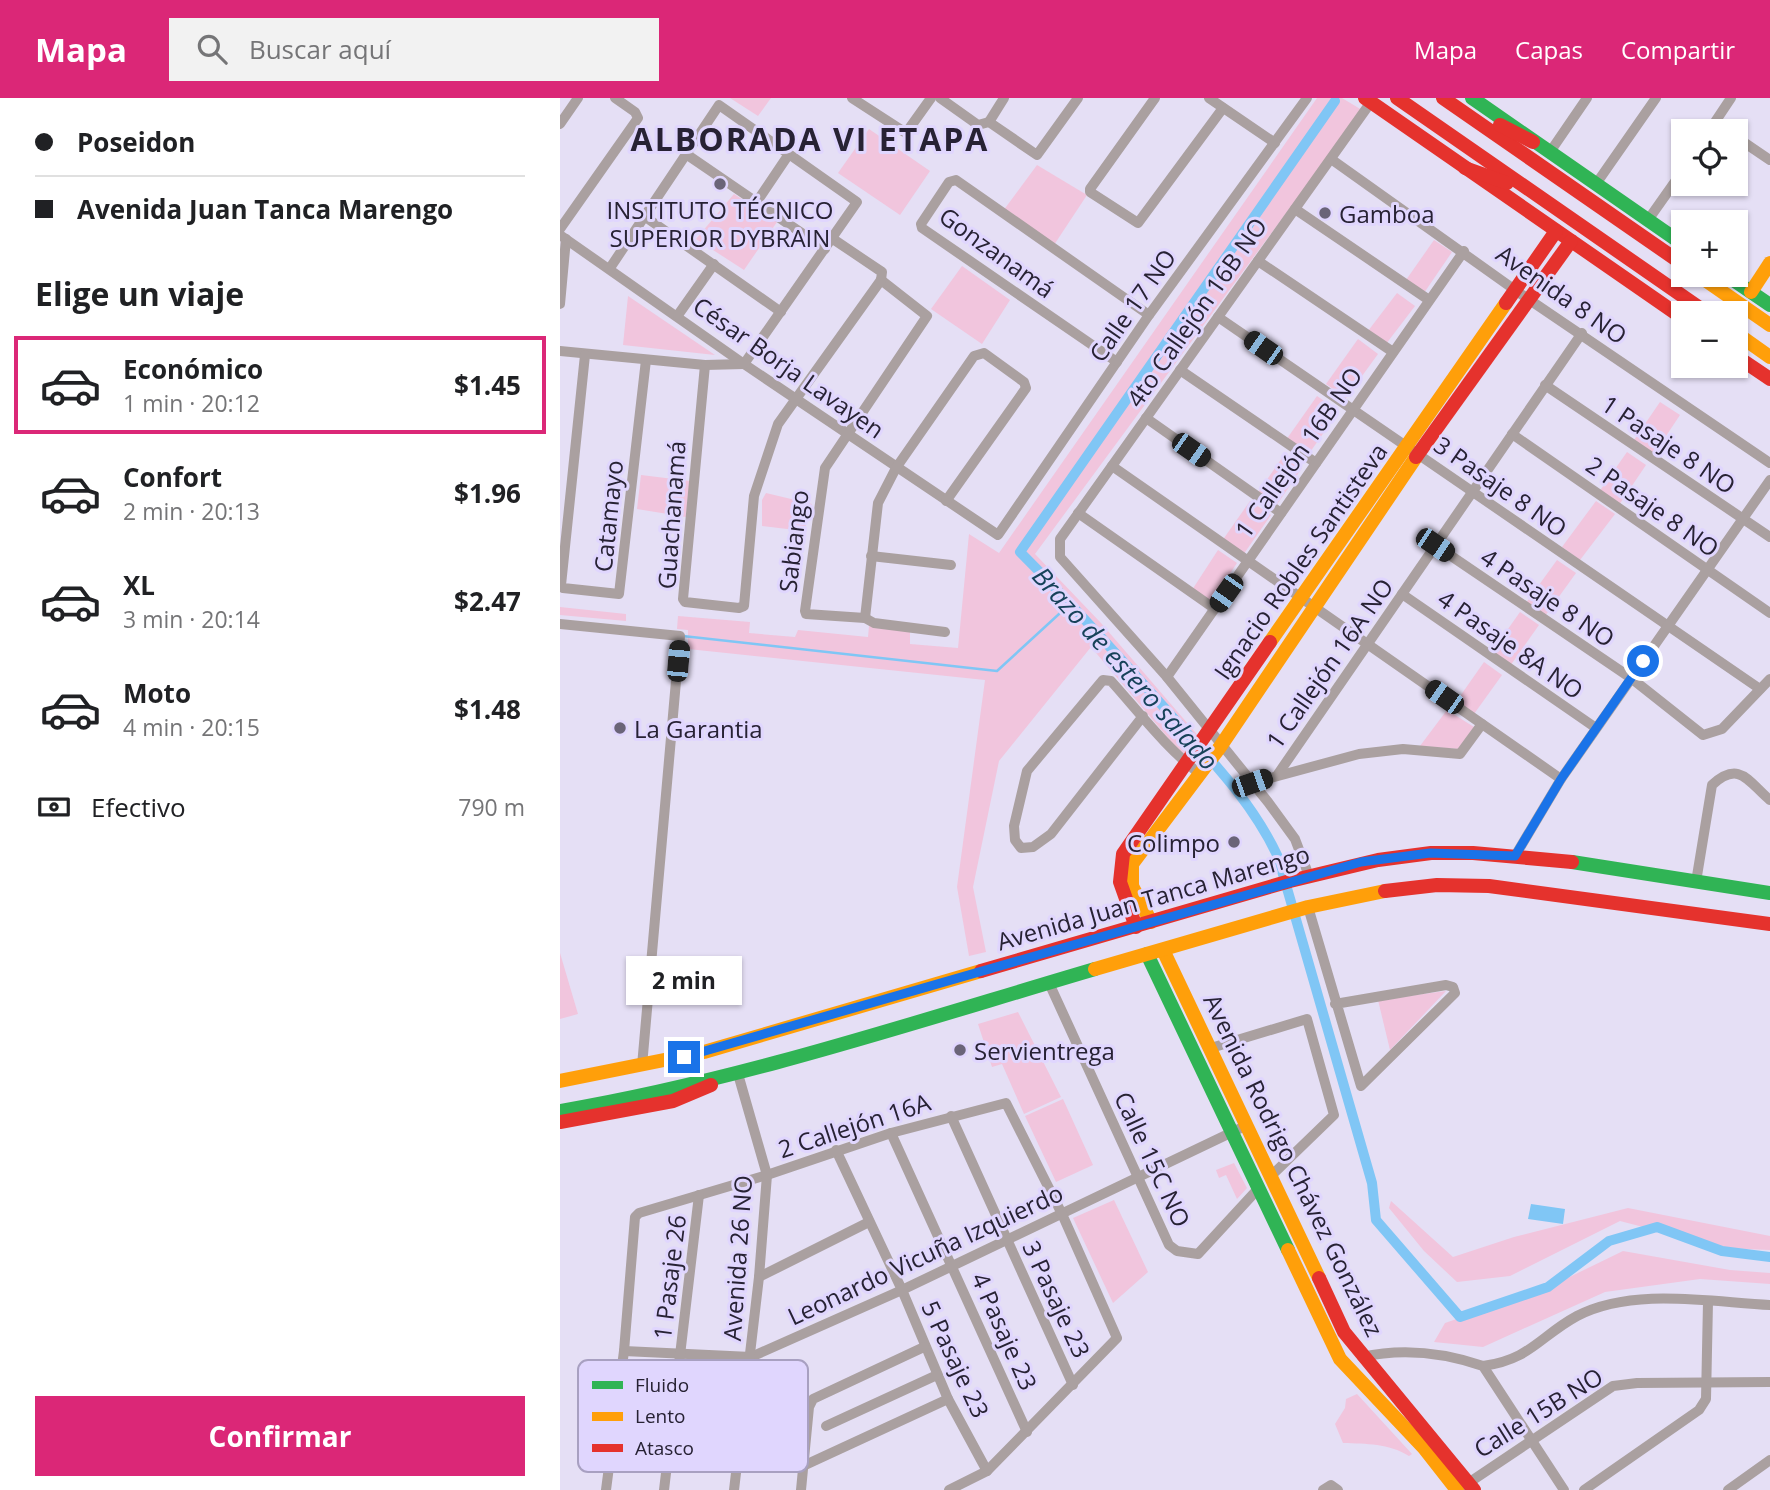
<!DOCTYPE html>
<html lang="es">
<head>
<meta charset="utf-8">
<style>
	:root { --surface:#fff; --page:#f2f2f2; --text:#202124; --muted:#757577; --line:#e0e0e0; --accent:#db2777 }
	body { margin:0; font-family:"Open Sans",sans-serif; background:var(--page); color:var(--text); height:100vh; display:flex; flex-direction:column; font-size:26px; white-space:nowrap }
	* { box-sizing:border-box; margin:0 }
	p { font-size:23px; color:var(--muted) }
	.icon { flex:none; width:38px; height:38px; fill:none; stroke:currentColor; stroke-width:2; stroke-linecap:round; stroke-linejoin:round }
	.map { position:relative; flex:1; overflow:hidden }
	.details { display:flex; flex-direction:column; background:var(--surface); width:560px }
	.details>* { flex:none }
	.banner { display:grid; align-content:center; height:154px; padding:0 35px; background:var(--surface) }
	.controls { position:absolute; left:1111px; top:21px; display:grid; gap:14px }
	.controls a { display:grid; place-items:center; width:77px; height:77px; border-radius:0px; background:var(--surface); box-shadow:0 2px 5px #0004; font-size:35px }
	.end { position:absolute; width:32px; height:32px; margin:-16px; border:9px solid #1a73e8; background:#fff; box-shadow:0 0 0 4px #fff }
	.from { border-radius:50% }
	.bubble { position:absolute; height:49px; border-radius:0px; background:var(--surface); box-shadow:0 2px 5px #0004; font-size:23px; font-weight:700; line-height:49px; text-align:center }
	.car { position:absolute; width:21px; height:42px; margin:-21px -10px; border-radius:9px; box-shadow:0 0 5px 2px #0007; background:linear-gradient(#222 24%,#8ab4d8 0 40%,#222 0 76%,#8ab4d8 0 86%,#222 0) }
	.banner b { display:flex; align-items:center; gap:24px; height:66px; font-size:26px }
	.banner b+b { border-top:2px solid var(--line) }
	.banner i { width:18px; height:18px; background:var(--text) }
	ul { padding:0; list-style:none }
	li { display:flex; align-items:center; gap:21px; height:98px; margin:0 14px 10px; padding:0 21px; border:4px solid transparent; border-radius:0px }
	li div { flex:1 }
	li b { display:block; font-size:26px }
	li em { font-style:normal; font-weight:700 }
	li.current { border-color:var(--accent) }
	li>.icon { width:63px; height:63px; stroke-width:1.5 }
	h2 { padding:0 35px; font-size:32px; line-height:84px }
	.pay { display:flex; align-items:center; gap:18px; height:77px; padding:0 35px; font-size:26px }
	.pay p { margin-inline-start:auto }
	.primary-button { display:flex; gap:14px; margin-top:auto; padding:14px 35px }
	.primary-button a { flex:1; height:80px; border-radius:0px; background:var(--accent); color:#fff; font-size:28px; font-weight:700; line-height:80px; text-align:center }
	header { display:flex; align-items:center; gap:42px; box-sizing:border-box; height:98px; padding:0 35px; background:var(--accent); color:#fff }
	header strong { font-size:33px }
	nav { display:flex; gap:38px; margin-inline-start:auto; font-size:24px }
	.search { width:490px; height:63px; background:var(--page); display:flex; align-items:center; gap:18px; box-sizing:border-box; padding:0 24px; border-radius:0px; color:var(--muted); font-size:26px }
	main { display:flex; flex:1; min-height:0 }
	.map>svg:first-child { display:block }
	.green { fill:#f1c5dd }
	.water { fill:#80c6f5 }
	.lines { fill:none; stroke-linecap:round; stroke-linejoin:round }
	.stream { stroke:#80c6f5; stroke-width:2.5 }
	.canal { stroke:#80c6f5; stroke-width:10 }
	.street { stroke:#aaa0a0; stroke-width:10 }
	.fast { stroke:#30b455; stroke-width:14 }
	.slow { stroke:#ff9f0a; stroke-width:14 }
	.jam { stroke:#e5322d; stroke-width:14 }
	.route { stroke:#1a73e8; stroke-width:9 }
	.poi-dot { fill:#6a6478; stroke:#e0d6fe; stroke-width:2.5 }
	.labels { text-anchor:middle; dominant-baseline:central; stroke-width:6; stroke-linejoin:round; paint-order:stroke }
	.poi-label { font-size:24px; fill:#272234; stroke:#e0d6fe; text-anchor:start }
	.street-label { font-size:24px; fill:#272234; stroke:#e0d6fe }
	.water-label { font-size:26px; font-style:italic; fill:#17425a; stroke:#e0d6fe }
	.district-label { font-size:32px; font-weight:bold; letter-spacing:2px; fill:#272234; stroke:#e0d6fe }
	.key { fill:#e0d6fe; stroke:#a8a0c1; stroke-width:2 }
	.key-label { font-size:19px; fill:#272234 }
</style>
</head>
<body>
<header>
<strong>Mapa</strong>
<div class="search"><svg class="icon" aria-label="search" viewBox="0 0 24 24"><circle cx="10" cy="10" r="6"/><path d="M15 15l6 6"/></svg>Buscar aquí</div>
<nav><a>Mapa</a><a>Capas</a><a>Compartir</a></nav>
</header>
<main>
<section class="details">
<div class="banner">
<b><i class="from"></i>Poseidon</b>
<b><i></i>Avenida Juan Tanca Marengo</b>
</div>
<h2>Elige un viaje</h2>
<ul>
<li class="current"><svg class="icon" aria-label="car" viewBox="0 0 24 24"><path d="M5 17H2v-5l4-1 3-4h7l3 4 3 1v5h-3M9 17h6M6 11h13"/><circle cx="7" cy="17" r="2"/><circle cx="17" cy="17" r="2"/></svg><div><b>Económico</b><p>1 min · 20:12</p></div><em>$1.45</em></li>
<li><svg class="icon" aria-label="car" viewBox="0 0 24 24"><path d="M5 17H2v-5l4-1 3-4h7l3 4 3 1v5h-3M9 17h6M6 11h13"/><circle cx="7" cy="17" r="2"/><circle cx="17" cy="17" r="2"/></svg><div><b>Confort</b><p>2 min · 20:13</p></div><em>$1.96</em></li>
<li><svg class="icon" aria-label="car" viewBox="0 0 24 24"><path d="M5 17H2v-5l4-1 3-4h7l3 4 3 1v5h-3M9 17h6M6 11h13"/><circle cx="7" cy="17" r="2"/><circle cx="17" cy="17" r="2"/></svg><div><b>XL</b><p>3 min · 20:14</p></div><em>$2.47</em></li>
<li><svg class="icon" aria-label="car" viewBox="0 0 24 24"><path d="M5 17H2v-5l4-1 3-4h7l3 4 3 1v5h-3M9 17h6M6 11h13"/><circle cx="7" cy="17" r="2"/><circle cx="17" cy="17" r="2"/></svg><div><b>Moto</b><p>4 min · 20:15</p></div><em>$1.48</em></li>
</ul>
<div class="pay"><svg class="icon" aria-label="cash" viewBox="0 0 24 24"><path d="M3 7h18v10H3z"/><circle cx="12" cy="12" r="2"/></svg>Efectivo<p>790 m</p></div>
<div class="primary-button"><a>Confirmar</a></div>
</section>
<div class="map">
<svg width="1210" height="1392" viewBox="0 0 1210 1392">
	<rect width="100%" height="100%" fill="#e5dff5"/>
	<!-- green -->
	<g class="green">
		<polygon points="170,0 211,0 198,18"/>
		<polygon points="757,0 782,0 802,12 475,456 541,525 641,641 625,660 531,549 439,663 413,789 426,854 409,858 397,789 425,582 128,551 128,532 117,531 118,518 190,524 189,535 235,539 238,532 308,539 309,528 350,532 350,546 398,550 409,436 439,455"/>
		<polygon points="309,31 370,73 340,117 278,75"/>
		<polygon points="477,67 527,97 494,147 443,113"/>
		<polygon points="174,96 217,124 184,172 136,141"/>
		<polygon points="874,142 892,154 864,195 846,182"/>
		<polygon points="402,168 450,202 422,246 371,211"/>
		<polygon points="837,195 855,208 826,246 808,233"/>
		<polygon points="68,198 155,257 63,247"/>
		<polygon points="798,241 818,256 786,300 766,286"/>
		<polygon points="757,298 779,313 748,357 726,342"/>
		<polygon points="1100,304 1120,317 1094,356 1074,342"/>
		<polygon points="1067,354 1086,367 1059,407 1039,394"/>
		<polygon points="724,357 742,370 716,408 697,396"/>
		<polygon points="81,377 130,383 126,419 77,411"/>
		<polygon points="206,395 252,406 244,433 202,428 202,402"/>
		<polygon points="690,403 711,417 683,457 662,443"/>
		<polygon points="1036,403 1055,416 1020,462 1002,449"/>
		<polygon points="658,452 677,465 651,504 632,492"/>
		<polygon points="997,462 1016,475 985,518 966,505"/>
		<polygon points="0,509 66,516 66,523 0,517"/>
		<polygon points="960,514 979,527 950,568 931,555"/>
		<polygon points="924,564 942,577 914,616 896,604"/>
		<polygon points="887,612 914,629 898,651 860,648"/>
		<polygon points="0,855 18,916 0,921"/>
		<polygon points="886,893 830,952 818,902"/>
		<polygon points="458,914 501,999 464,1016 442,966 432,969 418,926"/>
		<polygon points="503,1001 533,1067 496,1084 465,1018"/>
		<polygon points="674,1065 687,1090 677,1101 666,1077 659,1080 656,1072"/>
		<polygon points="554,1102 588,1174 553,1205 513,1120"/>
		<polygon points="831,1103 893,1159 954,1139 1068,1110 1210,1138 1210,1152 1164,1150 1060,1123 950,1178 897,1184 864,1153 829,1110"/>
		<polygon points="1063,1153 1170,1172 1210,1175 1210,1186 1140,1181 1045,1194 923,1249 874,1244 885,1225 989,1189"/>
		<path d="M797,1296L852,1356L849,1358C828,1345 807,1346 783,1345L775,1326L785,1310L786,1301Z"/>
	</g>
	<!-- water -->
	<polygon class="water" points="971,1106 1005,1111 1003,1126 968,1121"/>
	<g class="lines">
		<!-- stream -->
		<polyline class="stream" points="123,538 437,573 511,505"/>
		<!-- canal -->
		<path class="canal" d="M775,3L460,454C512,506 560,560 609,615C649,660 692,703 718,759L812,1085L816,1122L900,1219L988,1189L1049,1143L1097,1129L1162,1153L1210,1159"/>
		<!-- street -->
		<g class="street">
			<polyline points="292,0 346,35 371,0"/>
			<polyline points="380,0 418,27 429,24"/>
			<polyline points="595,0 530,91 530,94 578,125 663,10"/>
			<polyline points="649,0 715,45"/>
			<polyline points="429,24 477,57 518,0"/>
			<polyline points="429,24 444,0"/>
			<polyline points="1155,25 1168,33"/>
			<polyline points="0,26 18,0"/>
			<polyline points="1149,33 1171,0"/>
			<polyline points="1176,39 1210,62"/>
			<polyline points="990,54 1027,0"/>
			<polyline points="126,56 265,151"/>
			<polyline points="771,61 955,192 1210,365"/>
			<polyline points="1036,86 1096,0"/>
			<polyline points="196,105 229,56"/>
			<polyline points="735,111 869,202"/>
			<polyline points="84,118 221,214"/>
			<polyline points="1088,122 1124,71"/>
			<polyline points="0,131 78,20 75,14 55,0"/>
			<polyline points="0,137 184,266 438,437 589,217 747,0"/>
			<polyline points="273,141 322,174 321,182"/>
			<polyline points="698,163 833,254"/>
			<polyline points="321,182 367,218 265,370 245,513 246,516 305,520 314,525 385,534"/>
			<polyline points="0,206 6,141"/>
			<polyline points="118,217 154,166"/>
			<polyline points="658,219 1200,591"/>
			<polyline points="0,253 145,267 184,266 297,104 159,7 50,170"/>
			<polyline points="25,257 1,487 3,490 59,496 86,262"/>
			<polyline points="557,264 362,130 361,126 389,84 396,82 589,217"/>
			<polyline points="145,267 123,501 125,504 179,510 184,508 194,398 218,326 321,182"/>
			<polyline points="620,272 756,365"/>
			<polyline points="985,287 1210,439"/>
			<polyline points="586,320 721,415"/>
			<polyline points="952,336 1210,515"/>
			<polyline points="552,368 1001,681"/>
			<polyline points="518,415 655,511"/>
			<polyline points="875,447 1071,580 1143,637 1162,631 1210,581"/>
			<polyline points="311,458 391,467"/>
			<polyline points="842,496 1036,630"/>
			<polyline points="305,520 318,405 336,370 414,258 424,255 464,284 466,290 386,403"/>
			<polyline points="0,526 120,538 82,968"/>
			<polyline points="607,579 904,153"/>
			<path d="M583,618L491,736L473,749L461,750L455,742L454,728L467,673L543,582L551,583C579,614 606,650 640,676"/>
			<polyline points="718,676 1022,235"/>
			<polyline points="692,685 799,656 843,651 900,656 922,626"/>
			<polyline points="955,758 1001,681 1210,382"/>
			<polyline points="749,778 735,741 708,704 607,579 500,459 500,441 811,4"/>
			<path d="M1136,784L1152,687C1180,661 1189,685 1210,702"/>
			<polyline points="748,809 801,988 895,895 893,889 886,887 775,906"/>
			<polyline points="489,885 609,1147 617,1153 638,1156 697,1092"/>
			<polyline points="651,950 747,921 774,1017 710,1079"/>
			<polyline points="391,1018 513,1287"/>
			<polyline points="331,1035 467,1334"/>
			<polyline points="276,1052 342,1192 388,1301 427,1373"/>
			<polyline points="199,1179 309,1124"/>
			<polyline points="64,1253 191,1259 342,1192 685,1028"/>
			<path d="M802,1259C842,1250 885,1255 923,1268L1004,1392"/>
			<path d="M923,1268C970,1262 980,1238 1017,1218C1073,1189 1150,1204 1210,1207"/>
			<polyline points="266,1328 377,1277"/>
			<polyline points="243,1368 388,1301"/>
			<polyline points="904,1388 1053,1288 1077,1285 1210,1284"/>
			<polyline points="46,1392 64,1253 75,1119 79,1115 207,1077 331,1035 446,1005 502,1116 557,1240 427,1373 389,1392"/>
			<polyline points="104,1392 139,1097"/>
			<polyline points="174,1392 199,1179 207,1077 178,976"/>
			<polyline points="241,1392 249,1309 253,1301 364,1249"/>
			<polyline points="763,1392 771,1387 778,1392"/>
			<polyline points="1024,1392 1139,1312 1146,1301 1148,1204"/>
			<polyline points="1168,1392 1210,1362"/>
		</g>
		<!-- fast -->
		<g class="fast">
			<polyline points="912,0 1124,147"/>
			<polyline points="1166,177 1210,207"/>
			<polyline points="1012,764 1210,795"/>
			<polyline points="587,856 728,1152"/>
			<path d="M0,1013C182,982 358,923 535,871"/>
		</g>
		<!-- slow -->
		<g class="slow">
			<polyline points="1138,177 1210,227"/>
			<polyline points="1191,194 1210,165"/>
			<polyline points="1176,235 1210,259"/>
			<polyline points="710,544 946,205"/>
			<polyline points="591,824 572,788 572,766 660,649 856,359"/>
			<polyline points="603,852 759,1180"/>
			<polyline points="535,871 748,809 825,793"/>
			<polyline points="0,983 144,954 421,873"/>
			<polyline points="728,1152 780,1261 864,1350 897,1392"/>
		</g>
		<!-- jam -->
		<g class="jam">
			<polyline points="805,0 1124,221"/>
			<polyline points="837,0 1147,215"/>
			<polyline points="883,0 1124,167"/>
			<polyline points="940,27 973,44"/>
			<polyline points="905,70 947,85"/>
			<polyline points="946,205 996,133"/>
			<polyline points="1176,258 1210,281"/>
			<polyline points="856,359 1011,143"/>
			<polyline points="825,793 877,787 929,788 1210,826"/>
			<polyline points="576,829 560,784 563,756 710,544"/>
			<polyline points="421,873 730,783 818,762 871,755 913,755 1012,764"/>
			<polyline points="0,1024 113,1003 151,987"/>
			<polyline points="759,1180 784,1234 914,1392"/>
		</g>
	</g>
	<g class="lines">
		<!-- route -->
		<polyline class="route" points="124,959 801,764 870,755 955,758 1001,681 1083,563"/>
	</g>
	<!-- markers -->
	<g class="poi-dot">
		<circle cx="160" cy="86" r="7"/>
		<circle cx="765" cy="115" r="7"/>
		<circle cx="60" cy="630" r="7"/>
		<circle cx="674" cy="744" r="7"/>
		<circle cx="400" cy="952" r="7"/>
	</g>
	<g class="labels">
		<!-- poi labels -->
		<g class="poi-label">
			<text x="160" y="111" text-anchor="middle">INSTITUTO TÉCNICO<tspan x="160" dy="28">SUPERIOR DYBRAIN</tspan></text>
			<text x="779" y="115">Gamboa</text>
			<text x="74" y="630">La Garantia</text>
			<text x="660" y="744" text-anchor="end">Colimpo</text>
			<text x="414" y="952">Servientrega</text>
		</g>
		<!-- street labels -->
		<g class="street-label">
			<text transform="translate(437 154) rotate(36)">Gonzanamá</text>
			<text transform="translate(1002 196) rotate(35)">Avenida 8 NO</text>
			<text transform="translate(572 207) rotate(-55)">Calle 17 NO</text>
			<text transform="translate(636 214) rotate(-55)">4to Callejón 16B NO</text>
			<text transform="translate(229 269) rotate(35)">César Borja Lavayen</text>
			<text transform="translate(1109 346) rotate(34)">1 Pasaje 8 NO</text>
			<text transform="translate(738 354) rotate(-55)">1 Callejón 16B NO</text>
			<text transform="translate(941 388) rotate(35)">3 Pasaje 8 NO</text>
			<text transform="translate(1093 408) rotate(35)">2 Pasaje 8 NO</text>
			<text transform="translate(111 417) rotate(-86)">Guachanamá</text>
			<text transform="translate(48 418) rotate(-84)">Catamayo</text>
			<text transform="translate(233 443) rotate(-83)">Sabiango</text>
			<text transform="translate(740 463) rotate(-55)">Ignacio Robles Santisteva</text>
			<text transform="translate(988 499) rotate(34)">4 Pasaje 8 NO</text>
			<text transform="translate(951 546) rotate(35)">4 Pasaje 8A NO</text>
			<text transform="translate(769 565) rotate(-55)">1 Callejón 16A NO</text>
			<text transform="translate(593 799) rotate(-16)">Avenida Juan Tanca Marengo</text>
			<text transform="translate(294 1027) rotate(-18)">2 Callejón 16A</text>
			<text transform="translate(593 1061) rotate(65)">Calle 15C NO</text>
			<text transform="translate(734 1067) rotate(64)">Avenida Rodrigo Chávez González</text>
			<text transform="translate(365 1156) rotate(-25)">Leonardo Vicuña Izquierdo</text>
			<text transform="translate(177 1160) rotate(-86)">Avenida 26 NO</text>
			<text transform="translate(109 1179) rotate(-83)">1 Pasaje 26</text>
			<text transform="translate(497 1201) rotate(65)">3 Pasaje 23</text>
			<text transform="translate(445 1233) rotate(66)">4 Pasaje 23</text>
			<text transform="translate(396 1261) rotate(65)">5 Pasaje 23</text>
			<text transform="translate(978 1314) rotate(-32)">Calle 15B NO</text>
		</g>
		<!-- water labels -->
		<g class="water-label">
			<text transform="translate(566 570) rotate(48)">Brazo de estero salado</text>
		</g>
		<!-- district labels -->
		<g class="district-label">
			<text x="250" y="40">ALBORADA VI ETAPA</text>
		</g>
	</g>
	<!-- legend -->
	<rect x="18" y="1262" width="230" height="112" rx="10" class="key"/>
	<rect x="32" y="1283" width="31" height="8" fill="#30b455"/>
	<rect x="32" y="1314" width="31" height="9" fill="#ff9f0a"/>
	<rect x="32" y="1346" width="31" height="8" fill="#e5322d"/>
	<g class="key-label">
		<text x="75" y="1294">Fluido</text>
		<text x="75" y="1325">Lento</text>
		<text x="75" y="1357">Atasco</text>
	</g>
</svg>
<div class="controls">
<a><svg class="icon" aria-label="locate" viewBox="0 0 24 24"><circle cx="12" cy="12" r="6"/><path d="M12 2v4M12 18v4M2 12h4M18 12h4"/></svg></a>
<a>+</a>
<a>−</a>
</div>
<i class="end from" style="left:1083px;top:563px"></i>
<i class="end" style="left:124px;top:959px"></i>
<div class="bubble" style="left:66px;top:858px;width:116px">2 min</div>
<i class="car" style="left:703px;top:250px;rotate:305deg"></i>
<i class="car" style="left:631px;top:352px;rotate:125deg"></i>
<i class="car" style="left:875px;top:447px;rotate:124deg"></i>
<i class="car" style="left:666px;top:495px;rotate:215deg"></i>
<i class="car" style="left:118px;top:563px;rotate:5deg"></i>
<i class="car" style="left:884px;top:599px;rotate:305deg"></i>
<i class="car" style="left:692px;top:685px;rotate:71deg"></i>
</div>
</main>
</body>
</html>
